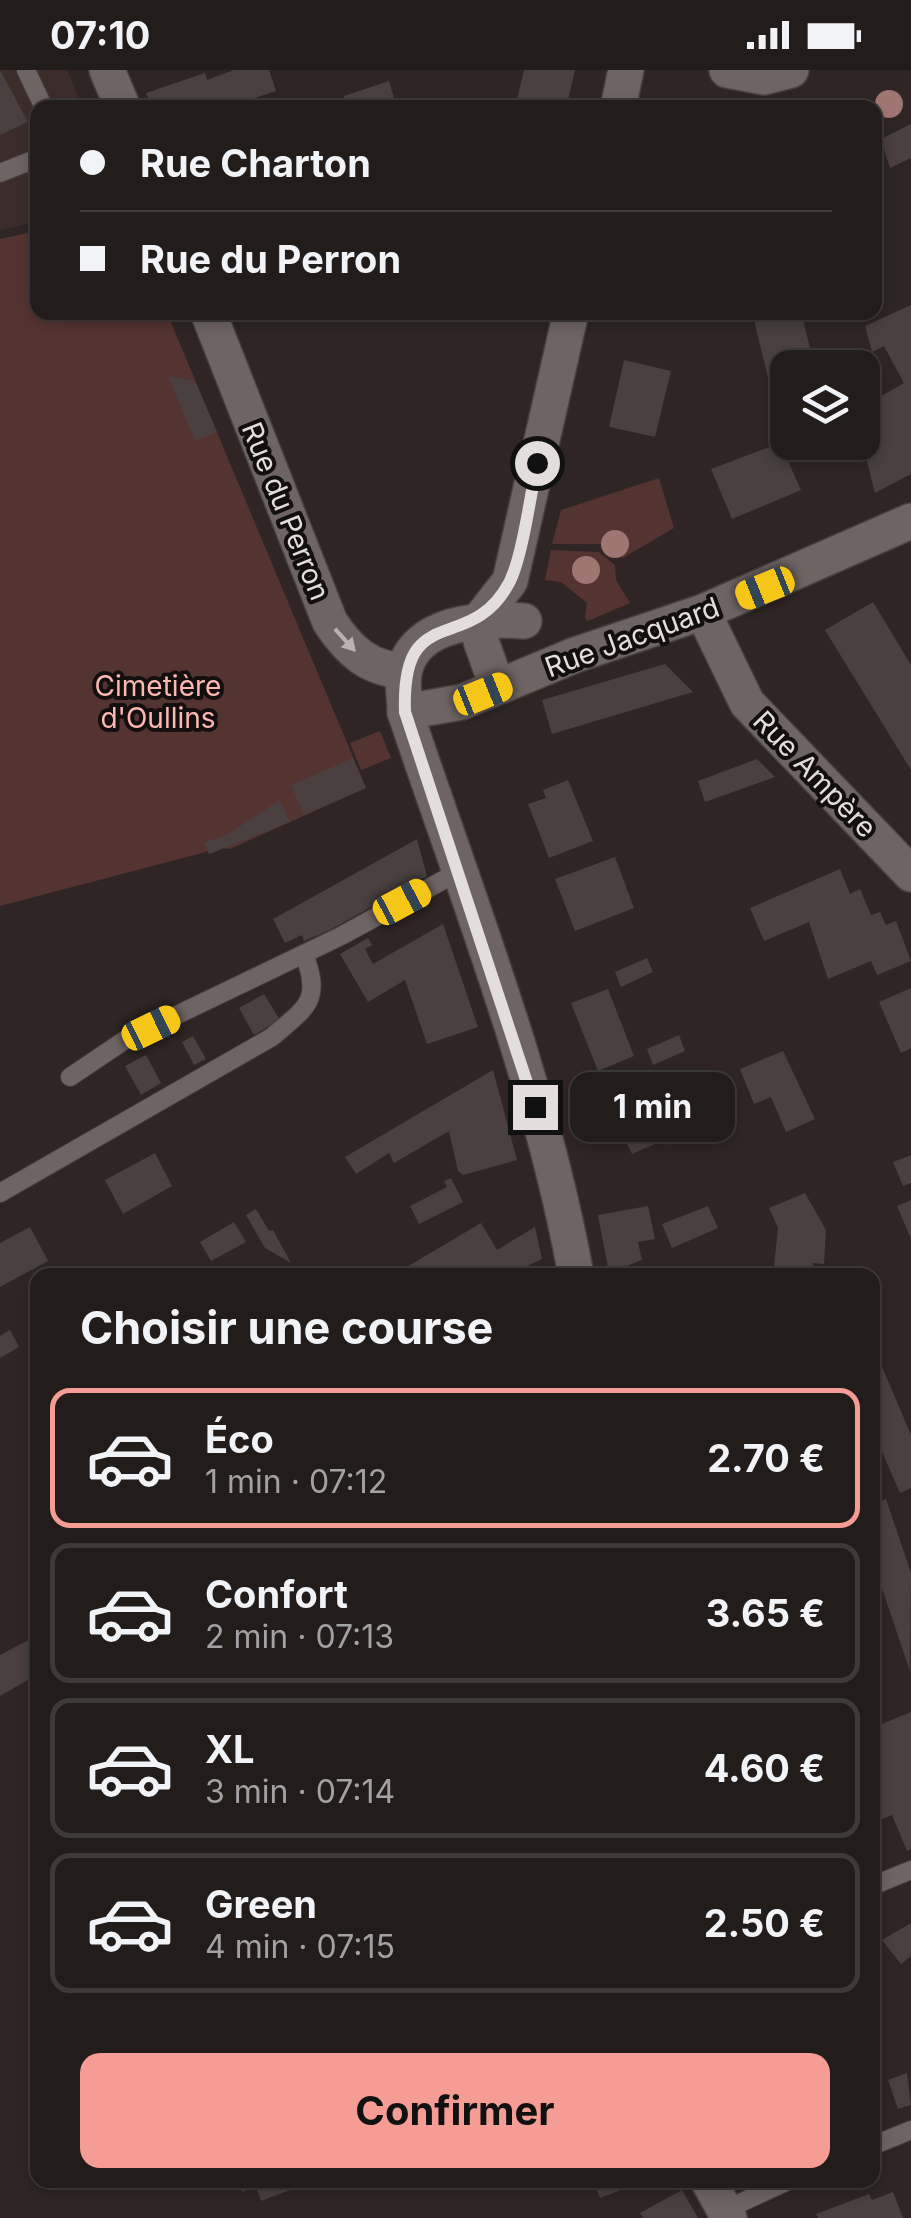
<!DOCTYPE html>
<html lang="fr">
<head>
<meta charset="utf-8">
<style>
	:root { --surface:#221c1b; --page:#2e2928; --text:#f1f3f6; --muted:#a2a1a3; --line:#3f3a3a; --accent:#f59c94 }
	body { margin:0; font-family:Inter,sans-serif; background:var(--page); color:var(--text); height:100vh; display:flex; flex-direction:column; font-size:38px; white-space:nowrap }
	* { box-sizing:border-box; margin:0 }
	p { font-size:32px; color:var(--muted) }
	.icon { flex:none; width:55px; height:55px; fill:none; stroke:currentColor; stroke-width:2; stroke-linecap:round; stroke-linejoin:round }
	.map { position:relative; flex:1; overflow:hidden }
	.drawer { position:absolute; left:30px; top:1198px; width:850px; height:920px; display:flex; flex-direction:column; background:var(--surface); border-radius:20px; box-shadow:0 5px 15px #0003,0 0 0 2px var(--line) }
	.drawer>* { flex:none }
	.guide { position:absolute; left:30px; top:30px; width:852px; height:220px; border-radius:20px; box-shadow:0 5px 15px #0003,0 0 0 2px var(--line); display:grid; align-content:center; height:220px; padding:0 50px; background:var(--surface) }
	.buttons { position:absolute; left:770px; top:280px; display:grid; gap:20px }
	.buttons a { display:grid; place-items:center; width:110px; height:110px; border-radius:20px; background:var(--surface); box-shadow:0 5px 15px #0003,0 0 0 2px var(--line); font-size:50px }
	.end { position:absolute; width:45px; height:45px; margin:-22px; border:12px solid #e3dddc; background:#111; box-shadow:0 0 0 5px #111 }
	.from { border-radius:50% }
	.bubble { position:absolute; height:70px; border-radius:20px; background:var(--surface); box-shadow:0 5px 15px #0003,0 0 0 2px var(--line); font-size:32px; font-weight:700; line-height:70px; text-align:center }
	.car { position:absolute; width:30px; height:60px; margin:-30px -15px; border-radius:12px; box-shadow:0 0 8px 2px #0007; background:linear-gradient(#f5c518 24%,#345 0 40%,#f5c518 0 76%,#345 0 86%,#f5c518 0) }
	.guide b { display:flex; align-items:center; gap:35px; height:95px; font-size:38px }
	.guide b+b { border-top:2px solid var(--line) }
	.guide i { width:25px; height:25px; background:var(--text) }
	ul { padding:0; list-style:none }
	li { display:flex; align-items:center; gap:30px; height:140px; margin:0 20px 15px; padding:0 30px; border:5px solid var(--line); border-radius:20px }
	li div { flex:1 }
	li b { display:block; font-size:38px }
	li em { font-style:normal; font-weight:700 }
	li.on { border-color:var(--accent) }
	li>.icon { width:90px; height:90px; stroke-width:1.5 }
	h2 { padding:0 50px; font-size:45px; line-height:120px }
	.cta { display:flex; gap:20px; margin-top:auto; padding:20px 50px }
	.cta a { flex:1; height:115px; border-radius:20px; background:var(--accent); color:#111; font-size:40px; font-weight:700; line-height:115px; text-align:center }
	.status { display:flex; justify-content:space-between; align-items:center; height:70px; padding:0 50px; background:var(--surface); direction:ltr }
	.status svg { height:28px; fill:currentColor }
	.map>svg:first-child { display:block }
	.built { fill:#3c2d2b }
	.green { fill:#543431 }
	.building { fill:#49403f }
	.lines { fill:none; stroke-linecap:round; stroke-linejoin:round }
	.lane-casing { stroke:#47403f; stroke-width:20 }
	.street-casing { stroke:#47403f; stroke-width:38 }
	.lane { stroke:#6e6463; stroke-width:18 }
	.street { stroke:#6e6463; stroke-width:35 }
	.tree { fill:#a07672 }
	.oneway { fill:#bab3b2 }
	.route { stroke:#e3dddc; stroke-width:12 }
	.labels { text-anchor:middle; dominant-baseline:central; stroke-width:8; stroke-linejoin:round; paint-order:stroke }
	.street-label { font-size:28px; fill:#e3dddc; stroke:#130f0f }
	.park-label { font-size:28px; fill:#fdb8b1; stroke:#130f0f }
</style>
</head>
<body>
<div class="status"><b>07:10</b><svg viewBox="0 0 49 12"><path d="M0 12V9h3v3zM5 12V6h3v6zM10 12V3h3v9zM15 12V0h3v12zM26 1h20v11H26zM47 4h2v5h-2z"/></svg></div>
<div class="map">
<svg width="911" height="2148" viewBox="0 0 911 2148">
	<rect width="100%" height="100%" fill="#2e2524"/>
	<!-- built -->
	<polygon class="built" points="0,0 67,0 83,37 38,38 37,152 0,160"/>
	<!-- green -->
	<g class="green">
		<polygon points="37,161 38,242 167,243 366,718 230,779 221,778 0,836 0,169"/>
		<polygon points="659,408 674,458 623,488 602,474 552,474 561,440"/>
		<polygon points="551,480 599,482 615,495 616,510 630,533 588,551 585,548 587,533 561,512 545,510"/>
		<polygon points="380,661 391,688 361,700 350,673"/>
	</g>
	<!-- building -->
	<g class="building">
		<polygon points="0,0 28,52 0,65"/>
		<polygon points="234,0 269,0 276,21 224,38 152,38 146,23 205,3 207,10"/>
		<polygon points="524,0 575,0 566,38 515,38"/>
		<polygon points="389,11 397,38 348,38 344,26"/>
		<polygon points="911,54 911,88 890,98 881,69"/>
		<polygon points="911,235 911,404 875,423 862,372 862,337 904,313 884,276 872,282 865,256"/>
		<polygon points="752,242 801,242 815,298 788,298 788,316 771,320"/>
		<polygon points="624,290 671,301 655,367 609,357"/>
		<polygon points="168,306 195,311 217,362 195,371"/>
		<polygon points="780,373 801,420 732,449 711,399"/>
		<polygon points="873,532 911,595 911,700 825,560"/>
		<polygon points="665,594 693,622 552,664 542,630"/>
		<polygon points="353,688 366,718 304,745 291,715"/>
		<polygon points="757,689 775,707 705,732 698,711"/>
		<polygon points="568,710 593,771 549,788 528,734 546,728 543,720"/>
		<polygon points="280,730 290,752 209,784 204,773 228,764"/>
		<polygon points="417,769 427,806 328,861 304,871 302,865 285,873 273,849"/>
		<polygon points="615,787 634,838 575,861 555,809"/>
		<polygon points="840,799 850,824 860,819 871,845 880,842 886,855 896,851 911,891 877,905 871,891 828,909 809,852 764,871 750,838"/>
		<polygon points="443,854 478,957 427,974 405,910 368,932 340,884 368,868 372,875 365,879 373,894"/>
		<polygon points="647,888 653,902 621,917 615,902"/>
		<polygon points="911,918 911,978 901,983 879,932"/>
		<polygon points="608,919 634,986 598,1001 571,933"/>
		<polygon points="264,924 280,950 254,965 239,938"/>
		<polygon points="679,965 685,981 653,995 647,979"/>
		<polygon points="193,966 206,989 194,995 182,972"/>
		<polygon points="783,981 815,1049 786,1062 771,1027 754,1034 740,999"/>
		<polygon points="146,985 161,1013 141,1025 125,996"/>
		<polygon points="493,1000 517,1090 463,1105 458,1101 449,1061 394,1093 389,1083 356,1104 345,1087"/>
		<polygon points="683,1007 706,1055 666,1075 664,1070 632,1084 612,1041"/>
		<polygon points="155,1083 172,1116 123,1144 105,1110"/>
		<polygon points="911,1085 911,1113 903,1116 893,1092"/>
		<polygon points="451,1108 463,1132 419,1154 410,1136 447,1117 444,1111"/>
		<polygon points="805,1123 826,1160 824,1194 813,1193 813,1205 773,1205 778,1158 769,1138"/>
		<polygon points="911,1130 911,1169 897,1136"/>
		<polygon points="648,1136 655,1169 638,1172 642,1190 609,1203 598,1145"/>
		<polygon points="708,1136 718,1158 672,1178 662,1154"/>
		<polygon points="256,1139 269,1161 273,1160 291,1193 265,1178 246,1145"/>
		<polygon points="234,1152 246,1172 211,1191 200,1172"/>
		<polygon points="481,1153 497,1180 535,1157 542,1189 508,1205 409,1205 405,1198"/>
		<polygon points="30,1157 48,1191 0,1217 0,1173"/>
		<polygon points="10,1260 19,1277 0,1288 0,1266"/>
		<polygon points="872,1273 911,1365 911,1418 900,1423 872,1359"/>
		<polygon points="886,1429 911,1503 910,1601 872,1489 872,1434"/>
		<polygon points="38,1565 38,1604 0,1626 0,1585"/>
		<polygon points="911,1642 911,1779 907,1781 892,1745 872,1753 872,1658"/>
		<polygon points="911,1853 911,1886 901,1894 882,1870"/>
		<polygon points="907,2003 911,2035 898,2039 888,2010"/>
		<polygon points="238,2110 298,2110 301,2116 261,2131 256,2117 242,2122"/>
		<polygon points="593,2110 647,2110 600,2128"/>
		<polygon points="682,2120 698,2148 643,2148 640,2143"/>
		<polygon points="893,2122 903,2148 818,2148 816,2144 869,2124 872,2130"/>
	</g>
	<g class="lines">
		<!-- lane casing -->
		<g class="lane-casing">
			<g id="lane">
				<polyline points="26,0 44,38"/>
				<polyline points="0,103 38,88"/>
				<polyline points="70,1007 125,970 341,866 458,802"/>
				<path d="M0,1123L272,967C307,937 322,931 304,884"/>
				<polyline points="872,1816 911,1800"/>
				<polyline points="872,2076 911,2060"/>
				<polyline points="725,2140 790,2110"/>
			</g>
		</g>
		<!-- street casing -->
		<g class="street-casing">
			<g id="street">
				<polyline points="107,0 123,38"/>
				<polyline points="727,0 764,7 791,0"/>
				<polyline points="618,38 626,0"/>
				<path d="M208,242L330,552C349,581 369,599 404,601"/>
				<polyline points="703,542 747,633 911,804"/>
				<path d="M524,551C484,548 413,551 404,603C402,615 405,630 405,642C467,827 541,1013 576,1205"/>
				<polyline points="504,615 493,605 481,571 481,548 510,511 571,242"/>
				<polyline points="405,642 462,632 575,585 703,542 911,451"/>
				<polyline points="708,2110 729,2148"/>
			</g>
		</g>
		<!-- lane -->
		<use href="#lane" class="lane"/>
		<!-- street -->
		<use href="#street" class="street"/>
	</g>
	<!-- trees -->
	<g class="tree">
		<circle cx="889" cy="34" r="14"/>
		<circle cx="615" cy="474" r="14"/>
		<circle cx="586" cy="500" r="14"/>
	</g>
	<!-- one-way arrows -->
	<defs><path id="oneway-solid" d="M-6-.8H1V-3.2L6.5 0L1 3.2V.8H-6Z" transform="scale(2.5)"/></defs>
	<use class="oneway" href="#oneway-solid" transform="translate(345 570) rotate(48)"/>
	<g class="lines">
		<!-- route -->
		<path class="route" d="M535,1037L405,642C401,528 469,587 509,513C522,489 531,423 537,393"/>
	</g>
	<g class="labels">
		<!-- street labels -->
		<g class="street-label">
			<text transform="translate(286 441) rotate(68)">Rue du Perron</text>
			<text transform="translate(632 567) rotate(-20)">Rue Jacquard</text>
			<text transform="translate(815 704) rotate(46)">Rue Ampère</text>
		</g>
		<!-- park labels -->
		<g class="park-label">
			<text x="158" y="616">Cimetière<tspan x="158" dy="32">d'Oullins</tspan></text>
		</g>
	</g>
</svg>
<div class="buttons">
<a><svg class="icon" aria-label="layers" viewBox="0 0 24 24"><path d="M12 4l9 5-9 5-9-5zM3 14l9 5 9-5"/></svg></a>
</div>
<i class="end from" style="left:537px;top:393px"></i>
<i class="end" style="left:535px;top:1037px"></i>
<div class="bubble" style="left:570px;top:1002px;width:165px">1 min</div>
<i class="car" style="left:765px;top:518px;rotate:248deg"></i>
<i class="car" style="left:483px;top:624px;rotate:68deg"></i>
<i class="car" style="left:402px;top:832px;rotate:62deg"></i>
<i class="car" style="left:151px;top:958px;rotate:64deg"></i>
<div class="guide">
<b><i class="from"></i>Rue Charton</b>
<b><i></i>Rue du Perron</b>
</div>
<section class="drawer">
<h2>Choisir une course</h2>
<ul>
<li class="on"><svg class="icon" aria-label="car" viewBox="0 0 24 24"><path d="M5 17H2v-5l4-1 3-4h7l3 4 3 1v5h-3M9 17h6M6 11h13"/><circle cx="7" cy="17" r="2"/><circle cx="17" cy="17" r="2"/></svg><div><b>Éco</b><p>1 min · 07:12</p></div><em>2.70 €</em></li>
<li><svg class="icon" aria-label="car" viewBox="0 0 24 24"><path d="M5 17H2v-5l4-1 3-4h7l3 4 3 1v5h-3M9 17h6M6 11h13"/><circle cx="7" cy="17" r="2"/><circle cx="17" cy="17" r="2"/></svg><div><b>Confort</b><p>2 min · 07:13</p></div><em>3.65 €</em></li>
<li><svg class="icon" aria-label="car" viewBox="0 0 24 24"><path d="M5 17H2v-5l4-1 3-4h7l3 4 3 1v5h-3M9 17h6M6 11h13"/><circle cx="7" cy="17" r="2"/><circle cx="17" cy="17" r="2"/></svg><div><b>XL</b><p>3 min · 07:14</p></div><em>4.60 €</em></li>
<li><svg class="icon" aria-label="car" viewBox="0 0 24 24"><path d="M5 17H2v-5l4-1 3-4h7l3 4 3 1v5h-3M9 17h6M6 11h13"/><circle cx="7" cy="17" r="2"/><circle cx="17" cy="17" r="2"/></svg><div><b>Green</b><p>4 min · 07:15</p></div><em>2.50 €</em></li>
</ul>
<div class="cta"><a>Confirmer</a></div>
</section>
</div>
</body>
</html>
